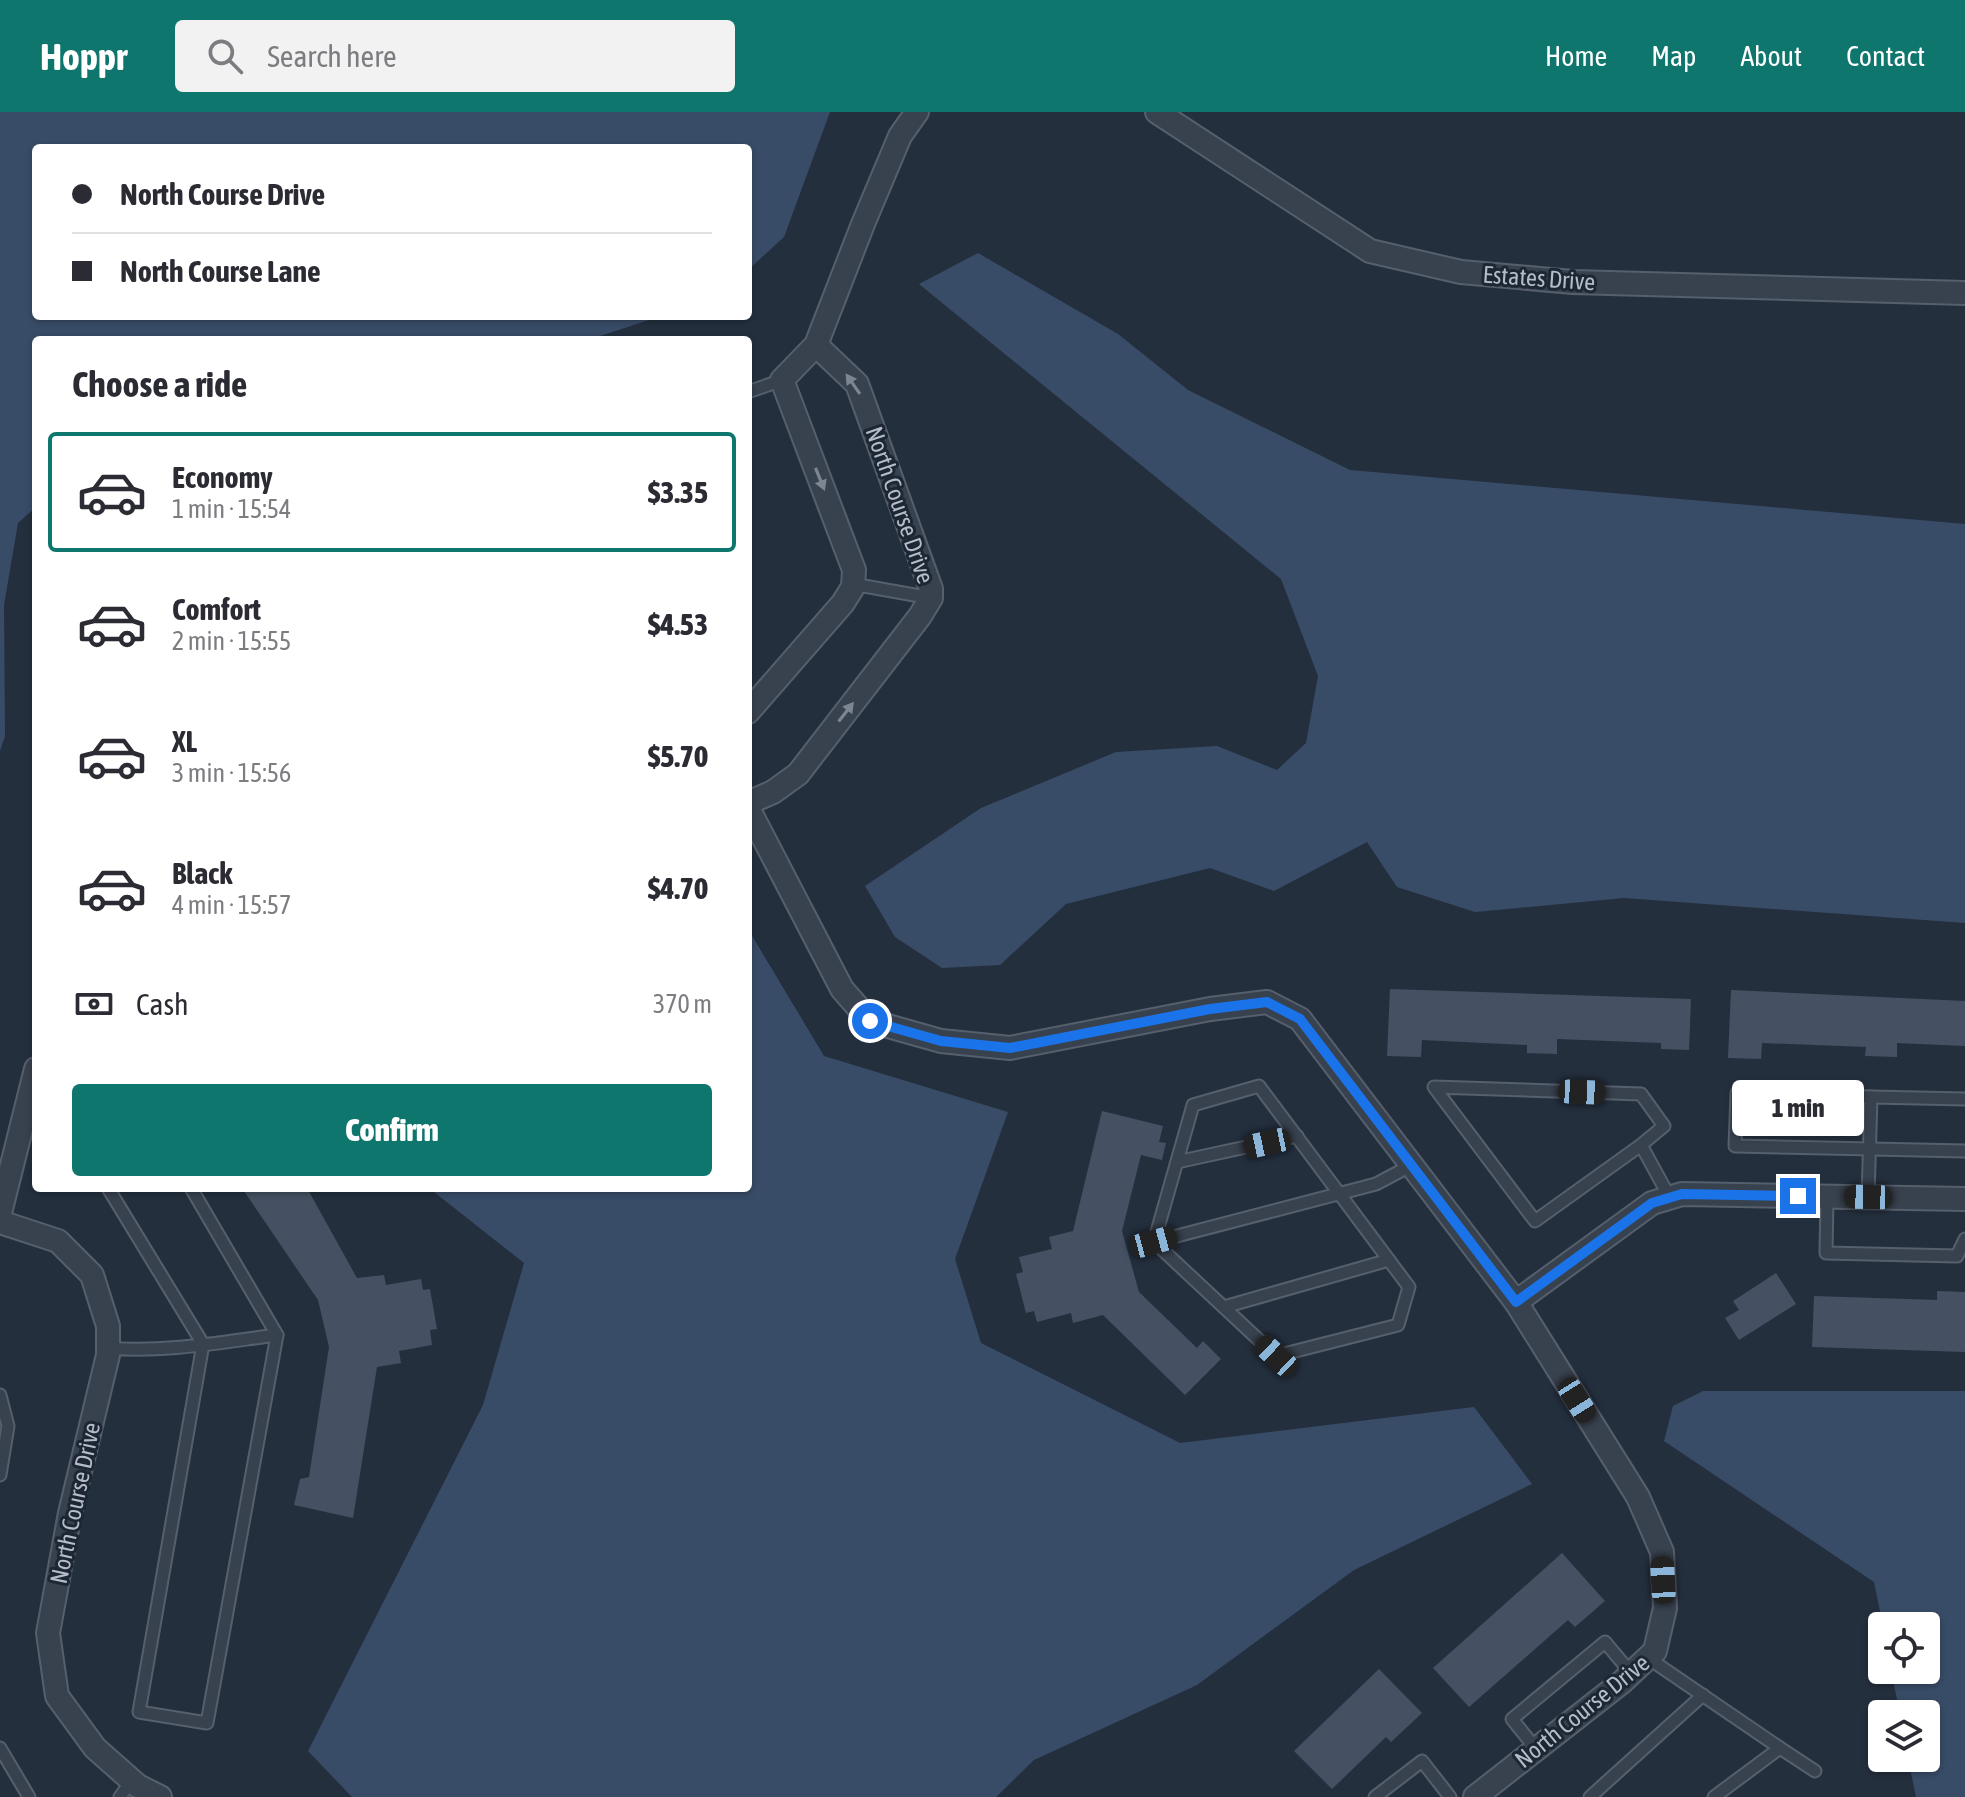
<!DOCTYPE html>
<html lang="en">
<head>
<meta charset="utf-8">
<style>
	:root { --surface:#fff; --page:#f2f2f3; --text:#2b2b33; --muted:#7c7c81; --line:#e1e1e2; --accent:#0f766e }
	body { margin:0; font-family:"Asap Condensed",sans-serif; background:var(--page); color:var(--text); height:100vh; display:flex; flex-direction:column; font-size:30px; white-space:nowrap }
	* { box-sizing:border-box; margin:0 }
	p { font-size:26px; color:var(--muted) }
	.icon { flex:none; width:44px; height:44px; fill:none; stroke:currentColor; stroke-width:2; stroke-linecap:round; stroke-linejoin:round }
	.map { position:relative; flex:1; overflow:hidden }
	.side { position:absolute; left:32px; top:224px; width:720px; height:856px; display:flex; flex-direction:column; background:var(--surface); border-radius:8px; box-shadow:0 2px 6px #0004 }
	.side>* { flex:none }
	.top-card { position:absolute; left:32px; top:32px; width:720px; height:176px; border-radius:8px; box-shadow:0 2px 6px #0004; display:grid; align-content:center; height:176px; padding:0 40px; background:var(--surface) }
	.buttons { position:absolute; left:1868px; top:1500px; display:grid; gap:16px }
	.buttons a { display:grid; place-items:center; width:72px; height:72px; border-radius:8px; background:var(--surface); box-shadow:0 2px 6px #0004; font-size:40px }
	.end { position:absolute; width:36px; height:36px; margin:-18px; border:10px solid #1a73e8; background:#fff; box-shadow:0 0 0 4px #fff }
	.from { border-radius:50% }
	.bubble { position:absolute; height:56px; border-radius:8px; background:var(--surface); box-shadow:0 2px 6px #0004; font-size:26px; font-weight:800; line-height:56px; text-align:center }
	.car { position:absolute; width:24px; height:48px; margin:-24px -12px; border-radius:10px; box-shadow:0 0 6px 2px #0007; background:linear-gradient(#222 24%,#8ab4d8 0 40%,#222 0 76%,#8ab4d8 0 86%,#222 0) }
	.top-card b { display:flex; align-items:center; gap:28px; height:76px; font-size:30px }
	.top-card b+b { border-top:2px solid var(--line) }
	.top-card i { width:20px; height:20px; background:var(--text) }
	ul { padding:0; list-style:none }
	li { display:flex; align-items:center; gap:24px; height:120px; margin:0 16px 12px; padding:0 24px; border:4px solid transparent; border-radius:8px }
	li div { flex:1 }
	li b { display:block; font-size:30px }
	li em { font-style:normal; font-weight:800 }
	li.on { border-color:var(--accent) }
	li>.icon { width:72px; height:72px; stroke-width:1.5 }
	h2 { padding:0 40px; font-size:36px; line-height:96px }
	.pay { display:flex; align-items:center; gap:20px; height:88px; padding:0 40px; font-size:30px }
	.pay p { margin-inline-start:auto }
	.cta { display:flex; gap:16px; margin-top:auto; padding:16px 40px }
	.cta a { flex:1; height:92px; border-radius:8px; background:var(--accent); color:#fff; font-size:32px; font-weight:800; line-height:92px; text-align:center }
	header { display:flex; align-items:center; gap:48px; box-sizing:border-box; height:112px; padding:0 40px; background:var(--accent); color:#fff }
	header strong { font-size:38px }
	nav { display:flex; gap:44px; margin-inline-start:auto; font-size:28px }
	.search { width:560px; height:72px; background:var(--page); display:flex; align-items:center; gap:20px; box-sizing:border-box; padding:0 28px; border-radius:8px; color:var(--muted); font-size:30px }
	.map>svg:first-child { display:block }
	.water { fill:#394c67 }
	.building { fill:#455162 }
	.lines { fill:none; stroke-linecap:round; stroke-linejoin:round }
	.service-casing { stroke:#565f6c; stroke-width:15 }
	.minor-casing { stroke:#565f6c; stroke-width:26 }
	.service { stroke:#38414e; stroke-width:11 }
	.minor { stroke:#38414e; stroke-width:22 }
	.oneway { fill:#7c8592 }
	.route { stroke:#1a73e8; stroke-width:10 }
	.labels { text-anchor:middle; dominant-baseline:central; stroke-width:6; stroke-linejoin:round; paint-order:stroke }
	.street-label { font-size:24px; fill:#b4bcc9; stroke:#1d2633 }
</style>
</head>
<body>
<header>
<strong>Hoppr</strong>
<div class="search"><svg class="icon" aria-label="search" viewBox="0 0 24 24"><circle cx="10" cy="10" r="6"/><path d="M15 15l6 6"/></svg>Search here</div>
<nav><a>Home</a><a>Map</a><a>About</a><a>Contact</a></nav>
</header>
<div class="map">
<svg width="1965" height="1685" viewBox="0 0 1965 1685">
	<rect width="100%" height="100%" fill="#242f3e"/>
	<!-- water -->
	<g class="water">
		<polygon points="0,0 830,0 784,125 748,158 748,36 36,36 36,204 661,204 588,228 36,228 36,395 18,411 4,493 5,624 0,639"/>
		<polygon points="978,141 1118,222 1188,278 1350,358 1965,412 1965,811 1624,786 1475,800 1397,775 1367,730 1274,779 1210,756 1066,792 1000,853 942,856 895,825 865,774 981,696 1116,640 1217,634 1277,658 1306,631 1318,564 1281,467 919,172"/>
		<polygon points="748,817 824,944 1008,1000 955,1147 981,1231 1180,1331 1474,1295 1532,1372 1354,1458 1197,1573 1034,1648 996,1685 352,1685 308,1639 483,1293 524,1151 429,1076 748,1076"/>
		<polygon points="1703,1279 1965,1279 1965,1685 1916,1685 1908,1646 1926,1646 1926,1602 1900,1602 1891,1558 1926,1558 1926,1514 1883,1514 1874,1470 1664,1329 1673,1294"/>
	</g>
	<!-- building -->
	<g class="building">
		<polygon points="1390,877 1691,887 1689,938 1661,937 1661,931 1557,927 1557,942 1527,941 1527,933 1422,928 1421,945 1387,944"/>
		<polygon points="1731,878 1965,889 1965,934 1897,931 1897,945 1865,944 1866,935 1762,931 1761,947 1728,946"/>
		<polygon points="1102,999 1163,1014 1159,1030 1166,1031 1162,1048 1141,1043 1122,1119 1139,1180 1197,1236 1203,1229 1221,1247 1185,1283 1103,1203 1073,1211 1071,1201 1037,1210 1034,1199 1026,1201 1016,1162 1023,1160 1019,1145 1052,1137 1049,1125 1073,1119"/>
		<polygon points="242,1076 307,1076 357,1166 384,1163 386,1173 421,1167 423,1178 430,1177 437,1217 430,1218 432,1233 399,1239 401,1251 377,1255 353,1406 294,1393 300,1367 309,1365 329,1235 318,1188"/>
		<polygon points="1776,1161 1796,1192 1739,1228 1725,1206 1739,1198 1733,1189"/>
		<polygon points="1937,1179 1965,1180 1965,1240 1812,1235 1814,1184 1937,1188"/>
		<polygon points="1562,1441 1605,1489 1575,1515 1568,1508 1469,1595 1433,1556"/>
		<polygon points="1379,1557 1422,1601 1391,1630 1386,1625 1332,1677 1294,1639"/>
	</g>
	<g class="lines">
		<!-- service casing -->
		<g class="service-casing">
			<g id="service">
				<polyline points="748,280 782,268"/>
				<polyline points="853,472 931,486"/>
				<polyline points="1871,985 1737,981 1735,1034 1965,1039"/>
				<polyline points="1641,1033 1535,1109 1434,975 1641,982 1664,1014 1641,1033 1670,1086"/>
				<polyline points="1177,1050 1297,1024"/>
				<path d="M108,1076L203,1232L139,1600L207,1611L277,1223C222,1230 164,1241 108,1236"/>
				<polyline points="191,1076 277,1223"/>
				<polyline points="1827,1085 1826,1141 1957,1144 1965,1127"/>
				<polyline points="1868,1085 1871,985 1965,987"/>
				<polyline points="1154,1130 1276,1244 1398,1213 1409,1175 1259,974 1193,993 1154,1130 1376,1072 1410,1054"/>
				<polyline points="1224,1195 1389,1148"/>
				<polyline points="0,1283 8,1314 0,1363"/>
				<polyline points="1648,1546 1780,1636 1714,1685"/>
				<polyline points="0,1636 29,1685"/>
				<polyline points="1780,1636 1815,1659"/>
				<polyline points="1536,1637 1512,1607 1605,1530 1631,1561"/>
				<polyline points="120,1685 132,1668"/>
				<polyline points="1375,1685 1422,1649 1450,1685"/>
				<polyline points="1590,1685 1703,1583"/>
			</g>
		</g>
		<!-- minor casing -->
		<g class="minor-casing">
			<g id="minor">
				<polyline points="1157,0 1370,139 1461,160 1573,170 1965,181"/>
				<polyline points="748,600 843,491 853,475 854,458 782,268 816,233 863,112 900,24 917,0"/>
				<polyline points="748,691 773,680 798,662 920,504 931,486 931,477 857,272 816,233"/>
				<polyline points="748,696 842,877 870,909 941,929 1010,936 1210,897 1267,890 1300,907 1516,1190 1638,1385 1662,1440 1665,1496 1655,1539 1622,1570 1475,1685"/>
				<polyline points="0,1101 36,957"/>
				<polyline points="0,1110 58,1129 92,1163 108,1214 108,1243 70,1401 48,1521 57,1584 95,1636 138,1674 160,1685"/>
				<polyline points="1516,1190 1652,1091 1682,1082 1965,1087"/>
			</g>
		</g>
		<!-- service -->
		<use href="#service" class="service"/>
		<!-- minor -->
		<use href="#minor" class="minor"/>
	</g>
	<!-- one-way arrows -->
	<defs><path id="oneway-solid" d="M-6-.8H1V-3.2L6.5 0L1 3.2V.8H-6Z" transform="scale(2)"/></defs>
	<g class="oneway">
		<use href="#oneway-solid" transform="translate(853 272) rotate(-125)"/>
		<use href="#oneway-solid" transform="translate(820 367) rotate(68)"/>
		<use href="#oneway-solid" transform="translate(846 600) rotate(-52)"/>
	</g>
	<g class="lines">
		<!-- route -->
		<polyline class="route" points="870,909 941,929 1010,936 1210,897 1267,890 1300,907 1516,1190 1652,1091 1682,1082 1798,1084"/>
	</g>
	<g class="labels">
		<!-- street labels -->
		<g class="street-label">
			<text transform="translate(1539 166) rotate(4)">Estates Drive</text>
			<text transform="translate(900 393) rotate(71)">North Course Drive</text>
			<text transform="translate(75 1391) rotate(-78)">North Course Drive</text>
			<text transform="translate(1582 1599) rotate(-39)">North Course Drive</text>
		</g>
	</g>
</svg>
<div class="buttons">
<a><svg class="icon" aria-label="locate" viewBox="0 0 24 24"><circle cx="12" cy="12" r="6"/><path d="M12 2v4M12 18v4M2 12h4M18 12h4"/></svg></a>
<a><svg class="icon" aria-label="layers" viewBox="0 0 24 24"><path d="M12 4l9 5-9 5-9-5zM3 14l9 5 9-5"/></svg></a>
</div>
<i class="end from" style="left:870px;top:909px"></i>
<i class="end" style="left:1798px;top:1084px"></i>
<div class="bubble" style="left:1732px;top:968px;width:132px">1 min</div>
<i class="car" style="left:1582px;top:980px;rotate:92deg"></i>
<i class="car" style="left:1267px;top:1031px;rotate:258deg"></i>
<i class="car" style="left:1868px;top:1085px;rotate:271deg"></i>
<i class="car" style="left:1154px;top:1130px;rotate:75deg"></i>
<i class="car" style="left:1276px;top:1244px;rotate:313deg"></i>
<i class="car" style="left:1577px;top:1288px;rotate:148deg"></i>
<i class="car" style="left:1663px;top:1468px;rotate:357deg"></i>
<div class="top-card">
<b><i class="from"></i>North Course Drive</b>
<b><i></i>North Course Lane</b>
</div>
<section class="side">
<h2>Choose a ride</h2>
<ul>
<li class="on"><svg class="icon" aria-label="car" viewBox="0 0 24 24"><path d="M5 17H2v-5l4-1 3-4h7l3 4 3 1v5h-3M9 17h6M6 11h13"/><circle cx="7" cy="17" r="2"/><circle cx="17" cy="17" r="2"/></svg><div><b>Economy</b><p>1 min · 15:54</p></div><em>$3.35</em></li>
<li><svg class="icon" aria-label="car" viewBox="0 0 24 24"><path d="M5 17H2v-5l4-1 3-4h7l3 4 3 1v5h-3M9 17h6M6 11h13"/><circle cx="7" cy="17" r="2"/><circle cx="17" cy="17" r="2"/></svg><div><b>Comfort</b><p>2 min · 15:55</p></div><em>$4.53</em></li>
<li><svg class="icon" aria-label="car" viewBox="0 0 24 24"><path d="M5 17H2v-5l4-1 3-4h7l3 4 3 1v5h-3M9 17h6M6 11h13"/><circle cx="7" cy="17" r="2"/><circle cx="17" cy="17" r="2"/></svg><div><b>XL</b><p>3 min · 15:56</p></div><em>$5.70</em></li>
<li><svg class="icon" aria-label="car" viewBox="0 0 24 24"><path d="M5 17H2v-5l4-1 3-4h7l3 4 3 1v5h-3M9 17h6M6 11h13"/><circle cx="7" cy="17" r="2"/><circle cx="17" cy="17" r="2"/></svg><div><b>Black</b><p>4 min · 15:57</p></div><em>$4.70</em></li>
</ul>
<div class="pay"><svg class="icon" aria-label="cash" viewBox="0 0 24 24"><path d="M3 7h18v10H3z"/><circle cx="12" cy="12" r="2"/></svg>Cash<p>370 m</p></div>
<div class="cta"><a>Confirm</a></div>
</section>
</div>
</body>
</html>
